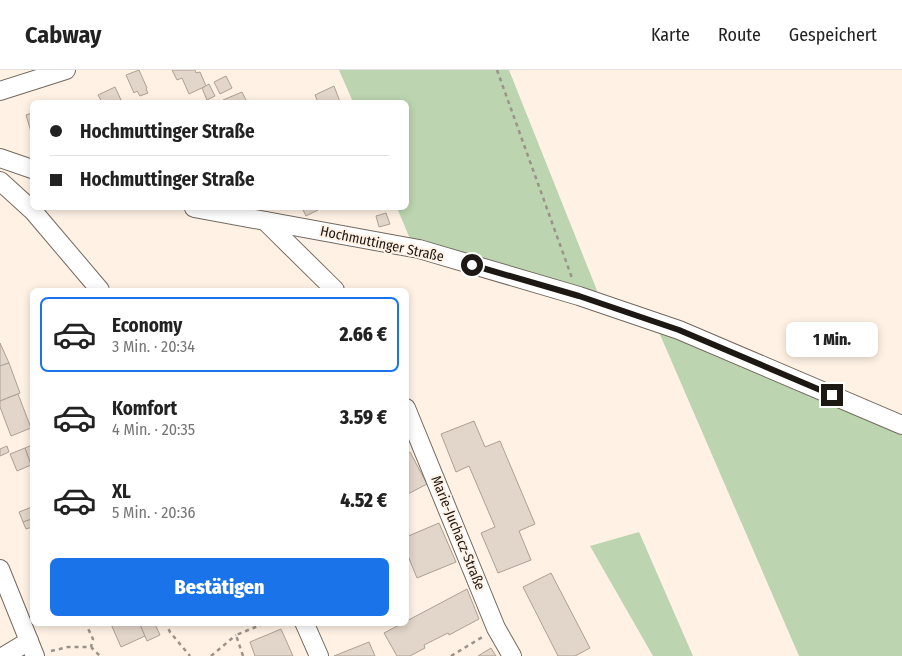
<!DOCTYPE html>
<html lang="de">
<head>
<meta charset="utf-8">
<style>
	:root { --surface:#fff; --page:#f6f6f6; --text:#222; --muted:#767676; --line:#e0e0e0; --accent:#1a73e8 }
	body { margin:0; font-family:"Fira Sans Condensed",sans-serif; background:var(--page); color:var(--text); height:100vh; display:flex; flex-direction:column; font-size:19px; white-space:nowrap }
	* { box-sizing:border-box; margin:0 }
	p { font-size:16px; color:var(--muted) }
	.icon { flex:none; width:28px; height:28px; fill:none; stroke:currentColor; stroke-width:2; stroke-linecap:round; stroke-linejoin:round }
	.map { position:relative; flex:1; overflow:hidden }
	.details { position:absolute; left:30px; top:218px; width:379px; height:338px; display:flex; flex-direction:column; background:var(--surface); border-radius:8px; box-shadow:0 2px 8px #0003 }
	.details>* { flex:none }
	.guide { position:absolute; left:30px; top:30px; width:379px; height:110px; border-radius:8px; box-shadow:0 2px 8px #0003; display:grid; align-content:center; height:110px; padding:0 20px; background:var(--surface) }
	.end { position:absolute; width:22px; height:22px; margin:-11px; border:6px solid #1d1814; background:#fff; box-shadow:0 0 0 2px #fff }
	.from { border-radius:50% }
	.bubble { position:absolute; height:35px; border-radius:8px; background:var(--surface); box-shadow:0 2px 8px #0003; font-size:16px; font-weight:800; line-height:35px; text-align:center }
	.guide b { display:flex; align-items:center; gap:18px; height:48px; font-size:19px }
	.guide b+b { border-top:1px solid var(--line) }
	.guide i { width:12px; height:12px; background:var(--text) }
	ul { padding:9px 0 0; list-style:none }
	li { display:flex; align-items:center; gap:15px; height:75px; margin:0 10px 8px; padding:0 10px; border:2px solid transparent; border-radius:8px }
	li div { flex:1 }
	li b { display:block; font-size:19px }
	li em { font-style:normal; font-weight:800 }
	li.current { border-color:var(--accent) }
	li>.icon { width:45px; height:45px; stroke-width:1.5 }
	.cta { display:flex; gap:10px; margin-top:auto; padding:10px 20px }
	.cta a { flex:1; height:58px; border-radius:8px; background:var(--accent); color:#fff; font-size:20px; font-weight:800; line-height:58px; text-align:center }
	header { display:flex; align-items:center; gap:30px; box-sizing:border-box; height:70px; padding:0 25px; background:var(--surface); border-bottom:1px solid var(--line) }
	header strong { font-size:24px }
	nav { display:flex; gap:28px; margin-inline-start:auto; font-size:18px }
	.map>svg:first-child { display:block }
	.green { fill:#bcd4b0 }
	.building { fill:#e2d5c9; stroke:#aca094 }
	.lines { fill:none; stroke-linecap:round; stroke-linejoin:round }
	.minor-casing { stroke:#73685e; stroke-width:20 }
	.path { stroke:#9b9289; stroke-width:2.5; stroke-dasharray:4 4; stroke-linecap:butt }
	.minor { stroke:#fff; stroke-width:18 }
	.route { stroke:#1d1814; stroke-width:6 }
	.labels { text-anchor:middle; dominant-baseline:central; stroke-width:4; stroke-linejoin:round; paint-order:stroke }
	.street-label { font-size:14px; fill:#1d1814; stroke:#fff2e5 }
</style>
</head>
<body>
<header>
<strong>Cabway</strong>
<nav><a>Karte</a><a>Route</a><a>Gespeichert</a></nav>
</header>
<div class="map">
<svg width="902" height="586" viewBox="0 0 902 586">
	<rect width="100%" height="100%" fill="#fff2e5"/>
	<!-- green -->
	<g class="green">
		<polygon points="339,0 509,0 602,233 416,183 397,138 406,138 406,32 353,32"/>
		<polygon points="655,253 902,353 902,586 799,586"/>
		<polygon points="639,462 693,586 653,586 590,476"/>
	</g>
	<!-- building -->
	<g class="building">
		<polygon points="139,0 147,18 146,19 148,23 140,26 137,21 134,23 126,5"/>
		<polygon points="172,0 195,0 196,3 200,2 206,16 189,24 182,8 177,10"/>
		<polygon points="226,6 232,18 220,24 214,12"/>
		<polygon points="209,14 215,26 207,30 202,18"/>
		<polygon points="334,16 340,32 318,32 315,25"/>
		<polygon points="115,17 122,32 102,32 98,25"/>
		<polygon points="242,22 247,32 224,32 223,30"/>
		<polygon points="32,43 32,65 26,45"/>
		<polygon points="302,138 317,138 318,140 306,146"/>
		<polygon points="386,143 390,154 379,157 376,146"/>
		<polygon points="0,273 9,293 0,296"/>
		<polygon points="9,293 20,323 0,331 0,296"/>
		<polygon points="18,324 31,358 11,366 0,337 0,331"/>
		<polygon points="474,351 485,377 500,371 535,454 519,461 531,490 498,503 481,463 495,457 469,396 456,402 441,364"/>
		<polygon points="32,375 32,394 31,395 25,378"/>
		<polygon points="7,376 9,382 0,386 0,379"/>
		<polygon points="25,378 31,395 17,401 10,384"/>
		<polygon points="410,382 427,414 406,425 406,384"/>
		<polygon points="32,437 32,449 23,452 19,442"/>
		<polygon points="32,449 32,457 26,459 23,452"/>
		<polygon points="439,453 456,492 417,508 406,481 406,467"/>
		<polygon points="551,503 590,578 575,586 558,586 523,517"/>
		<polygon points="467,519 479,549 449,565 448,563 424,575 425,578 410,586 397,586 384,563"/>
		<polygon points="110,552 139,552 145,566 121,577"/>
		<polygon points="139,552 154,552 160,565 147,571"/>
		<polygon points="281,559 293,586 255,586 250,572"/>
		<polygon points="369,572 375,586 334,586"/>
		<polygon points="491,578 496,586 478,586"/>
	</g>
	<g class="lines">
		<!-- minor casing -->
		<g class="minor-casing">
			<g id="minor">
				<polyline points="0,21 66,0"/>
				<polyline points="0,88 32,99"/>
				<polyline points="0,111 33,141 100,220"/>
				<polyline points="194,138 419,179 579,226 679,260 902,355"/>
				<polyline points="265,151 335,220"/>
				<polyline points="406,338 496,558 512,586"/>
				<polyline points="0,499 35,586"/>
				<polyline points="304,552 319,586"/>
				<polyline points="4,586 29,571"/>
			</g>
		</g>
		<!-- path -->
		<g class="path">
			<polyline points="497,0 572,208"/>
			<polyline points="85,552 93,569 91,577"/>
			<polyline points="165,552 170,562 190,586"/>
			<polyline points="51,581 68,577 91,577 100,586"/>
			<polyline points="211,586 236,565"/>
			<polyline points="243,586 236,565 268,552"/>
			<polyline points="451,586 484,566"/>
		</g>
		<!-- minor -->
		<use href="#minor" class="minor"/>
	</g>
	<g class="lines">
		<!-- route -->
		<polyline class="route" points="472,195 579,226 679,260 832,325"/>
	</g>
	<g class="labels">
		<!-- street labels -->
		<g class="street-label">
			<text transform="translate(382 174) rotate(12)">Hochmuttinger Straße</text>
			<text transform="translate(458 463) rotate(68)">Marie-Juchacz-Straße</text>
		</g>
	</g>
</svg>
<i class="end from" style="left:472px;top:195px"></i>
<i class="end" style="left:832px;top:325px"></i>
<div class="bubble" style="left:786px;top:252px;width:92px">1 Min.</div>
<div class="guide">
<b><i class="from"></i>Hochmuttinger Straße</b>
<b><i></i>Hochmuttinger Straße</b>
</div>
<section class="details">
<ul>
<li class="current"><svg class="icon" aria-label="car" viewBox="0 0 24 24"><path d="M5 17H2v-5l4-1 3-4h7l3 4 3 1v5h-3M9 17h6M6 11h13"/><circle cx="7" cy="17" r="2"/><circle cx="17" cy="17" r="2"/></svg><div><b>Economy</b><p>3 Min. · 20:34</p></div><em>2.66 €</em></li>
<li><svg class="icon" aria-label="car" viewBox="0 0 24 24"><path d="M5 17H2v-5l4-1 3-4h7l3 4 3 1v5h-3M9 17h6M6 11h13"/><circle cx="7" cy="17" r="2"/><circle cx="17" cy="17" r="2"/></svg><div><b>Komfort</b><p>4 Min. · 20:35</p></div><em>3.59 €</em></li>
<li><svg class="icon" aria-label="car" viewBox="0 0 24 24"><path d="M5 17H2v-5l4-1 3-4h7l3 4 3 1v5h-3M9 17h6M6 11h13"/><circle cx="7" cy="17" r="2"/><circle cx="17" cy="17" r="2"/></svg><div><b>XL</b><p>5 Min. · 20:36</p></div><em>4.52 €</em></li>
</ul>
<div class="cta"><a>Bestätigen</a></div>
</section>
</div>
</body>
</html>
